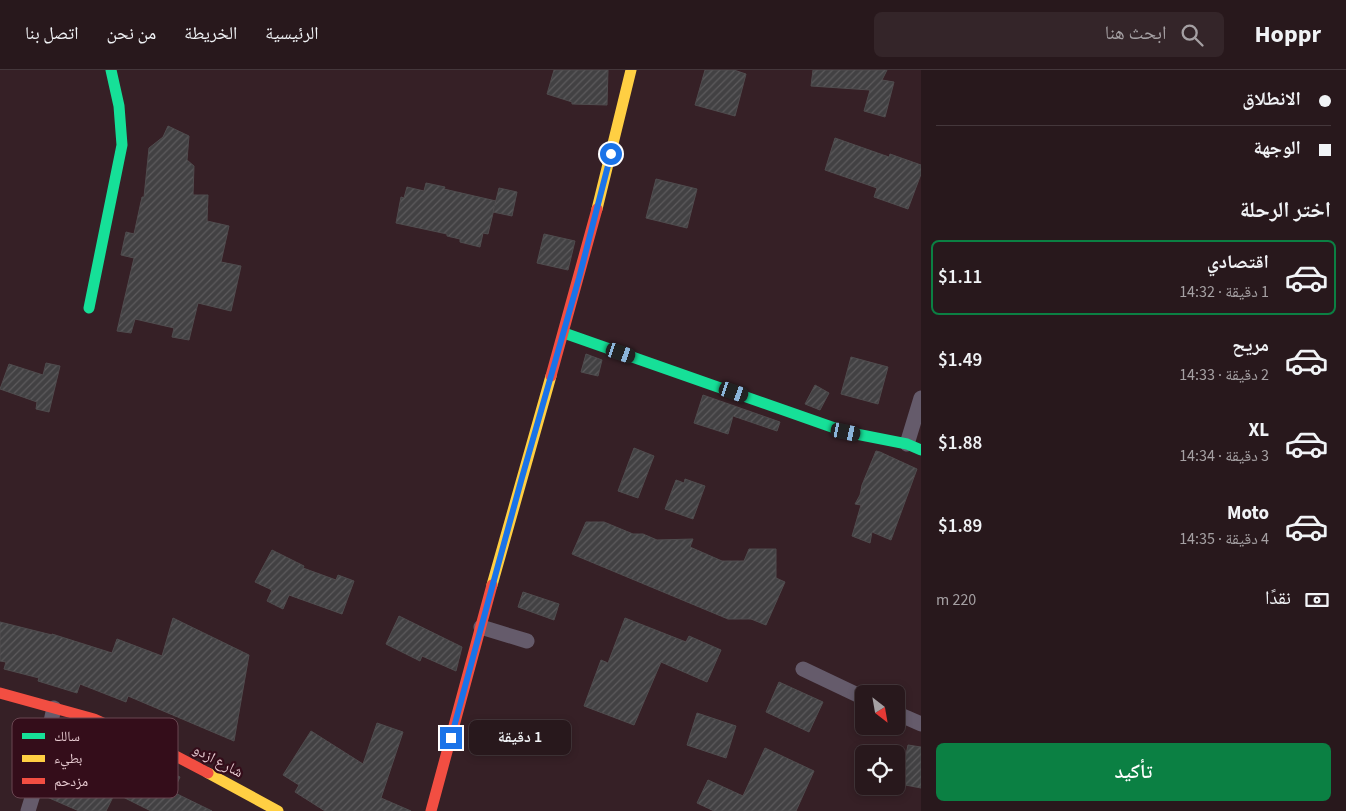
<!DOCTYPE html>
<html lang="ar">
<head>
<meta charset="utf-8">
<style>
	:root { --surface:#28181c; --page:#342529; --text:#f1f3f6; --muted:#a5a0a3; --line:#44373b; --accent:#0b8043 }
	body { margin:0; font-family:"Source Sans 3","Noto Naskh Arabic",sans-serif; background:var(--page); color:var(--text); direction:rtl; height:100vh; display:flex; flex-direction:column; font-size:19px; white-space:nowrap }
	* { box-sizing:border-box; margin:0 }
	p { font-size:16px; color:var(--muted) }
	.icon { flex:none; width:28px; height:28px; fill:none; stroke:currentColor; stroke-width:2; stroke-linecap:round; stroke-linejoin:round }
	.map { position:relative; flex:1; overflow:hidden; direction:ltr }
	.details { display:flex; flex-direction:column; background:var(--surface); width:425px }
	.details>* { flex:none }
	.banner { display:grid; align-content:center; height:110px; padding:0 15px; background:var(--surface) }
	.needle { width:32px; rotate:149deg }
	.fabs { position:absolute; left:855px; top:615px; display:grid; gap:10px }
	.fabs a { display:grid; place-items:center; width:50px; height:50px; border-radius:8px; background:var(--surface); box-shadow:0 2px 8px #0003,0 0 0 1px var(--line); font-size:25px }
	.end { position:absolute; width:22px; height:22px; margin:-11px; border:6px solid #1a73e8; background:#fff; box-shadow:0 0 0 2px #fff }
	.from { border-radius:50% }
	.bubble { position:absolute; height:35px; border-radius:8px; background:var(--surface); box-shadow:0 2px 8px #0003,0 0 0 1px var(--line); font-size:16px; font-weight:600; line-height:35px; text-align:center; direction:rtl }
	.car { position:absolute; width:15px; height:30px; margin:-15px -8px; border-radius:6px; box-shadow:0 0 4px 1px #0007; background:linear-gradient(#222 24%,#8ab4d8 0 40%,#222 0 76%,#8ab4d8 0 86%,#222 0) }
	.banner b { display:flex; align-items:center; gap:18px; height:48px; font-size:19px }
	.banner b+b { border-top:1px solid var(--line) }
	.banner i { width:12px; height:12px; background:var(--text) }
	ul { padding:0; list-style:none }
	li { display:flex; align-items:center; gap:15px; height:75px; margin:0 10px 8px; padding:0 5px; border:2px solid transparent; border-radius:8px }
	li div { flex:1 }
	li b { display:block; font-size:19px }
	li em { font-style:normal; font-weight:600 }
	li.active { border-color:var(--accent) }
	li>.icon { width:45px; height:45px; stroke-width:1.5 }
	h2 { padding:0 15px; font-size:22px; line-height:60px }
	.pay { display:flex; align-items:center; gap:12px; height:55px; padding:0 15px; font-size:19px }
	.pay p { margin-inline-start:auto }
	.cta { display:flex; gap:10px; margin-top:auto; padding:10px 15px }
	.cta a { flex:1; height:58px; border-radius:8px; background:var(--accent); color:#fff; font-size:20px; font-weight:600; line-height:58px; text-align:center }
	header { display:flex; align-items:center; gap:30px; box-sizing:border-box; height:70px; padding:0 25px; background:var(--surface); border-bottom:1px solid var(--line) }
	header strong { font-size:24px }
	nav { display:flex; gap:28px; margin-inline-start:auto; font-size:18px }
	.search { width:350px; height:45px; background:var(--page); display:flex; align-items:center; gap:12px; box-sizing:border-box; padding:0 18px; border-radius:8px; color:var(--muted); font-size:19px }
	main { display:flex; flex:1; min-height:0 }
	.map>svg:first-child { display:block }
	.building { fill:url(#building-hatch); stroke:#4f4c4e }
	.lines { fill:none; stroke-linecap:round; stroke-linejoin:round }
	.street { stroke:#655b6b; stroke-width:15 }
	.fast { stroke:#16e098; stroke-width:11 }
	.slow { stroke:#ffcf43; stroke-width:11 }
	.jam { stroke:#f24e42; stroke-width:11 }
	.route { stroke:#1a73e8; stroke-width:6 }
	.labels { text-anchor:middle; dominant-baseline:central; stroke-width:4.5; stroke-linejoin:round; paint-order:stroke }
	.street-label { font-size:15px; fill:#e6cad0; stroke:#340d1a }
	.key { fill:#340d1a; stroke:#694651; stroke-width:1 }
	.key-label { font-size:14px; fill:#e6cad0 }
</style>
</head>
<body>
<header>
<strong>Hoppr</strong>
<div class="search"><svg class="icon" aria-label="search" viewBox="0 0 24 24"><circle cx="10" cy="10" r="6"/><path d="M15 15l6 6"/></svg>ابحث هنا</div>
<nav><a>الرئيسية</a><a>الخريطة</a><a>من نحن</a><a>اتصل بنا</a></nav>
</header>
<main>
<section class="details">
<div class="banner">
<b><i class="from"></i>الانطلاق</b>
<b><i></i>الوجهة</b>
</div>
<h2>اختر الرحلة</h2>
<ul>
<li class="active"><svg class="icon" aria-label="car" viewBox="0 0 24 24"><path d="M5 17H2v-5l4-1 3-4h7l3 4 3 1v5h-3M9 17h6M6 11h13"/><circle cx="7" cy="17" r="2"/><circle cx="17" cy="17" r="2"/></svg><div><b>اقتصادي</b><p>1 دقيقة · 14:32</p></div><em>$1.11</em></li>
<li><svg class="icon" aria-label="car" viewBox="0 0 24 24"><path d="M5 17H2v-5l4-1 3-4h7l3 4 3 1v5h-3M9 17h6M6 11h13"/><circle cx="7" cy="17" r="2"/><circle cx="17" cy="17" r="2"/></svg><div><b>مريح</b><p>2 دقيقة · 14:33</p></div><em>$1.49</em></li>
<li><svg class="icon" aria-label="car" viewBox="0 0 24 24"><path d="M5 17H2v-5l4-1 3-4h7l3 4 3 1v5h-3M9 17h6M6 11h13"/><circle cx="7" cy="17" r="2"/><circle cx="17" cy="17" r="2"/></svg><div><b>XL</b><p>3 دقيقة · 14:34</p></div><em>$1.88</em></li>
<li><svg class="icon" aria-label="car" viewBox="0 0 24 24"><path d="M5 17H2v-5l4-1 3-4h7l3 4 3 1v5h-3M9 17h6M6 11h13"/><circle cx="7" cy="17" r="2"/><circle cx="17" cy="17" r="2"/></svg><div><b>Moto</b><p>4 دقيقة · 14:35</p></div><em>$1.89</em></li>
</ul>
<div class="pay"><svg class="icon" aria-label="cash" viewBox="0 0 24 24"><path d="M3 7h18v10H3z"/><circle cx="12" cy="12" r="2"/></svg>نقدًا<p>220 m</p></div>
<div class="cta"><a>تأكيد</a></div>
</section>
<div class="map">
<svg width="921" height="741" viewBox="0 0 921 741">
	<defs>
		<pattern id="building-hatch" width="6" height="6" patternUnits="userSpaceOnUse" patternTransform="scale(1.25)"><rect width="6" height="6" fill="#424143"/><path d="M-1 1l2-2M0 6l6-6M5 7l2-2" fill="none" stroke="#5d5b5d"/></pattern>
	</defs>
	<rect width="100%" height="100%" fill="#362026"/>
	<!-- building -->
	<g class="building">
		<polygon points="554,0 608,0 607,35 572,34 572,32 547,24"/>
		<polygon points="705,0 734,0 746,4 735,46 695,35"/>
		<polygon points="813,0 887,0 882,10 894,12 885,47 864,41 870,20 811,16"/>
		<polygon points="168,56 189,66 187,90 194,96 193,125 208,125 207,151 229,156 221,192 241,196 231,241 198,233 189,270 172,267 174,258 135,249 131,263 117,261 134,188 121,185 126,162 134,164 142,127 144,127 149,78 163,67"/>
		<polygon points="835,68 889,87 890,84 921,95 921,104 908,139 874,127 877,118 825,100"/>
		<polygon points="656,109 697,119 687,158 646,148"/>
		<polygon points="426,113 445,117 444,119 496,131 488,164 483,163 480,177 460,172 460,169 447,166 447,164 396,153 401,127 404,128 407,117 424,121"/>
		<polygon points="499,118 517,122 512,146 493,142"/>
		<polygon points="544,164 575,171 568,200 537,193"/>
		<polygon points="586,284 602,290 598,306 581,302"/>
		<polygon points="851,287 888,297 878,334 841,324"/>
		<polygon points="46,293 60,296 49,342 36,339 37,332 0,319 9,294 43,305"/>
		<polygon points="815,315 829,323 820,340 805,334"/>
		<polygon points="703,325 780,352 777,361 733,346 728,364 694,353"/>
		<polygon points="634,378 654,386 638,428 618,421"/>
		<polygon points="876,381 880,382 917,399 891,470 872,462 870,473 852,466 861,435 855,434 860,425 862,415"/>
		<polygon points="685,409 705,416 693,449 665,439 676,410 684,413"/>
		<polygon points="586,452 604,452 633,464 643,464 657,470 693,469 690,477 722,491 744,491 749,479 776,479 776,508 785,512 766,555 751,549 728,549 572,484"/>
		<polygon points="272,480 304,496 303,498 336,510 338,505 354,511 342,544 289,525 283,539 267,531 272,520 255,512"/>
		<polygon points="523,522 559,534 554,550 518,537"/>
		<polygon points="399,546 462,577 456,601 422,586 420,591 386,574"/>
		<polygon points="173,548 249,585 234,671 128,626 126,632 80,614 77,623 38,611 39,608 4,599 6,592 0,591 0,552 52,565 52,564 112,583 117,569 162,586"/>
		<polygon points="625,548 686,572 689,566 721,580 707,612 661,592 634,655 584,636 601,590 608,593"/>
		<polygon points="779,612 823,632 809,662 766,642"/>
		<polygon points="697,643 736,656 726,688 687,675"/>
		<polygon points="377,653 403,662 381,728 411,741 325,741 295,722 299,715 283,705 311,661 363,694"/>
		<polygon points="74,667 135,694 139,687 180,707 173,722 212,741 151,741 115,723 106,741 79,741 47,727"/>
		<polygon points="908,675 921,677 921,718 900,714"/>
		<polygon points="765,678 814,701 796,741 714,741 697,733 708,710 743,726"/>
	</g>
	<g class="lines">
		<!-- street -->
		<g class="street">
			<polyline points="907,374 921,328"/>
			<polyline points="481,557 527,571"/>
			<polyline points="803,599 864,628"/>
			<polyline points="896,643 921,654"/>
			<polyline points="28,741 39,705 54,638"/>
		</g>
		<!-- fast -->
		<g class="fast">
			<polyline points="89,238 122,75 119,36 111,0"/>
			<polyline points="564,263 846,362 907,374 921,380"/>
		</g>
		<!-- slow -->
		<g class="slow">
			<polyline points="597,139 631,0"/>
			<polyline points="492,515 551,306"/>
			<polyline points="208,703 278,741"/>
		</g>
		<!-- jam -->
		<g class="jam">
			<polyline points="551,306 597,139"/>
			<polyline points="0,623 94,649 172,684 208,703"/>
			<polyline points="431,741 492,515"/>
		</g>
	</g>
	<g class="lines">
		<!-- route -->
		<polyline class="route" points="451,668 521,411 579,208 611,84"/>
	</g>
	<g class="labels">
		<!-- street labels -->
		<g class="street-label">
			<text transform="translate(218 691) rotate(28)">شارع ازدو</text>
		</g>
	</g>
	<!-- legend -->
	<rect x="12" y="648" width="166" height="80" rx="8" class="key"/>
	<rect x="22" y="663" width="23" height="6" fill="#16e098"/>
	<rect x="22" y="685" width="23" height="7" fill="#ffcf43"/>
	<rect x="22" y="708" width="23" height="6" fill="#f24e42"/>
	<g class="key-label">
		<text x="54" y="671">سالك</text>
		<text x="54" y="693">بطيء</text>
		<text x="54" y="716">مزدحم</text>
	</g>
</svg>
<div class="fabs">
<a><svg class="needle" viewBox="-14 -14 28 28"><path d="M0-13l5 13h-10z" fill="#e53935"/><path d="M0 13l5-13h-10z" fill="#a5a0a3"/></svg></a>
<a><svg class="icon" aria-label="locate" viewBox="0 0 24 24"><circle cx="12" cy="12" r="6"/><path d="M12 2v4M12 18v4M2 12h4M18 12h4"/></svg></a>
</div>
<i class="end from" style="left:611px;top:84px"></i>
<i class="end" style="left:451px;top:668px"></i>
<div class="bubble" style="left:469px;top:650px;width:102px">1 دقيقة</div>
<i class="car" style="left:621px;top:283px;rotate:109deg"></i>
<i class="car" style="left:734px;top:322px;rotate:109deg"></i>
<i class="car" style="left:846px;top:362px;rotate:102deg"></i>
</div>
</main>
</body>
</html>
